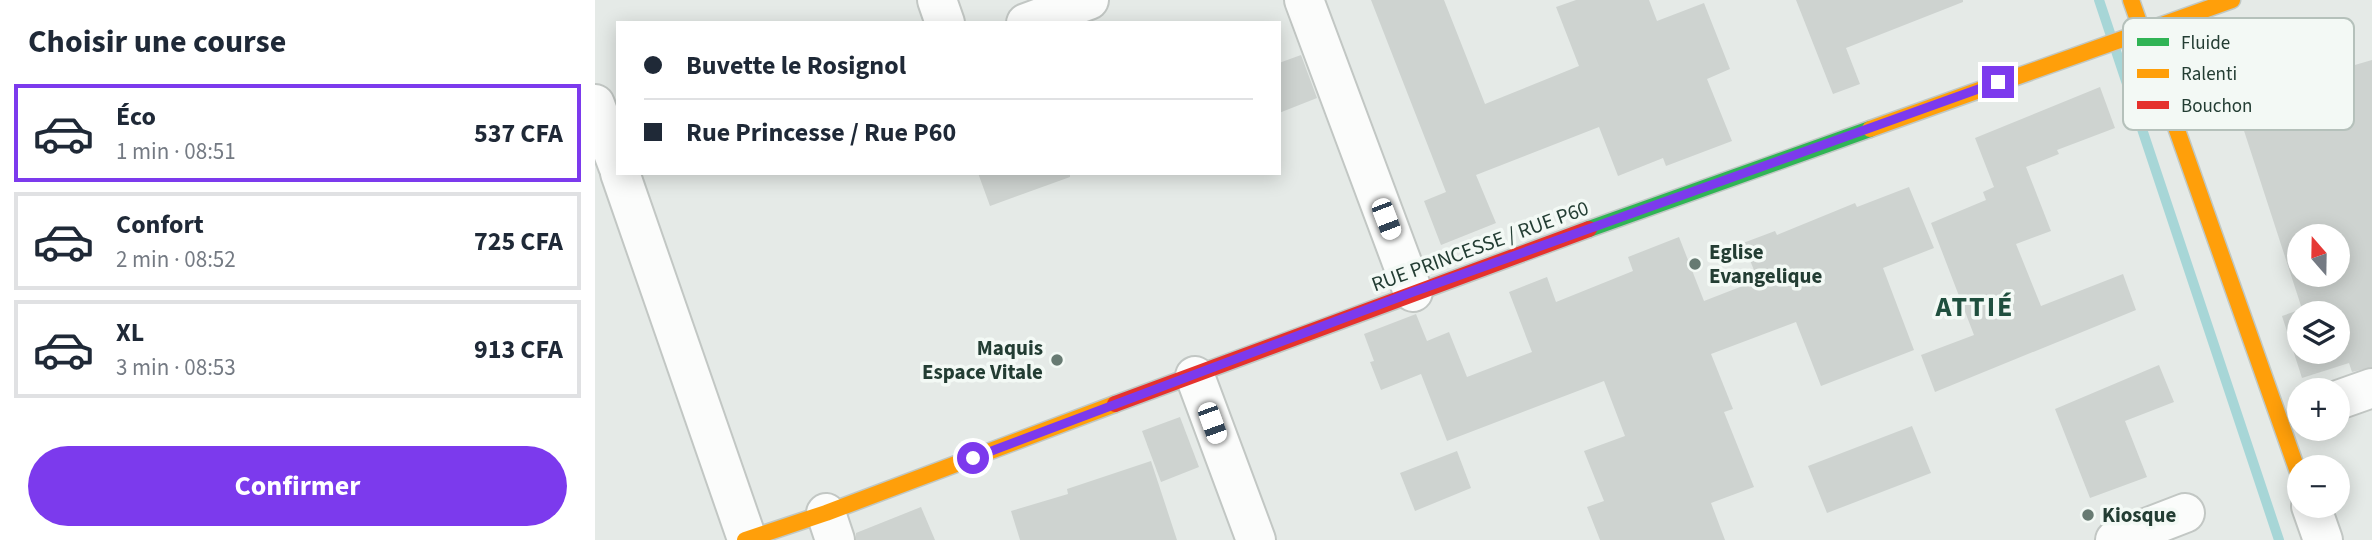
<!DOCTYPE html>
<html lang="fr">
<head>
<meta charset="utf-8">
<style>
	:root { --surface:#fff; --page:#f6f6f7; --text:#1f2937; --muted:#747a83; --line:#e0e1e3; --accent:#7c3aed }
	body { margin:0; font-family:"Source Sans 3",sans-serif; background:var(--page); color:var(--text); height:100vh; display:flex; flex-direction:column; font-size:26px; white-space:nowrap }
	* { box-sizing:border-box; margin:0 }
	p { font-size:23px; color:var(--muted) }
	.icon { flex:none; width:38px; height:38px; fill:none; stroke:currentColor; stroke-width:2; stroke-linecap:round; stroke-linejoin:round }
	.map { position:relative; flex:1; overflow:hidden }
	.drawer { display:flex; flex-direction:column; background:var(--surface); width:595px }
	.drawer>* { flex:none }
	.guide { position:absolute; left:21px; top:21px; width:665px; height:154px; border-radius:0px; box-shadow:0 4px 18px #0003; display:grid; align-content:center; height:154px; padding:0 28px; background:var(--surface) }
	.needle { width:46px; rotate:340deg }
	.buttons { position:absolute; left:1692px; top:224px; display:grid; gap:14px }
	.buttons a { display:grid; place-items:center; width:63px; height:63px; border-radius:50%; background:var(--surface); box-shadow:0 4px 18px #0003; font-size:35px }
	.end { position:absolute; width:32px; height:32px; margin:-16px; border:9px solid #7c3aed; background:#fff; box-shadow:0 0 0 4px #fff }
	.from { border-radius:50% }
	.car { position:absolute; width:21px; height:42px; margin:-21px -10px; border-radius:9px; box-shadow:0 0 5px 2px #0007; background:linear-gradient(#fff 24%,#345 0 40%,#fff 0 76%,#345 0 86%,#fff 0) }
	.guide b { display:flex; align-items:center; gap:24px; height:66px; font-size:26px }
	.guide b+b { border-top:2px solid var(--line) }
	.guide i { width:18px; height:18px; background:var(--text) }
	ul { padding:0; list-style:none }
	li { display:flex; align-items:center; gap:21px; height:98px; margin:0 14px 10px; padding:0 14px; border:4px solid var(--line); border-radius:0px }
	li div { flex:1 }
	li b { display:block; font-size:26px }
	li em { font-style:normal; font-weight:700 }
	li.current { border-color:var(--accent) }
	li>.icon { width:63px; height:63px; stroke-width:1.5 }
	h2 { padding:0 28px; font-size:32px; line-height:84px }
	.primary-button { display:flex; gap:14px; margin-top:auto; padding:14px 28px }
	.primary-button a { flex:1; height:80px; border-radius:42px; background:var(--accent); color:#fff; font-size:28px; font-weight:700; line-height:80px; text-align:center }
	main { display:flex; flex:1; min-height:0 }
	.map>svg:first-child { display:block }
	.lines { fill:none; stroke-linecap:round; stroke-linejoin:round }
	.stream { stroke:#a7d6d7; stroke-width:10 }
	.building { fill:#ced3d0; fill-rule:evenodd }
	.street-casing { stroke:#c2c7c4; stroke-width:42 }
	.fast-casing { stroke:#c0c8c4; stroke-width:19 }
	.slow-casing { stroke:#c0c8c4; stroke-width:19 }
	.jam-casing { stroke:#c0c8c4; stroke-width:19 }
	.street { stroke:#fbfcfb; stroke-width:38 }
	.fast { stroke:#30b455; stroke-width:16 }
	.slow { stroke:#ff9f0a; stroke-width:16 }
	.jam { stroke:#e5322d; stroke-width:16 }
	.route { stroke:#7c3aed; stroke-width:9 }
	.poi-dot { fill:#677a72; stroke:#f3f9f5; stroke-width:2.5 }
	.labels { text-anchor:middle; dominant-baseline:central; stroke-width:7; stroke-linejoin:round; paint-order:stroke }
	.street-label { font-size:21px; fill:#233d33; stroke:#f3f9f5 }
	.poi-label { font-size:21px; font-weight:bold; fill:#233d33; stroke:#f3f9f5; text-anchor:start }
	.district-label { font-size:28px; font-weight:bold; letter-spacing:2px; fill:#1f4f3e; stroke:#f3f9f5 }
	.key { fill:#f3f9f5; stroke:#b5c1bb; stroke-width:2 }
	.key-label { font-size:19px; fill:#233d33 }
</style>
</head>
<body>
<main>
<section class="drawer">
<h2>Choisir une course</h2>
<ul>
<li class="current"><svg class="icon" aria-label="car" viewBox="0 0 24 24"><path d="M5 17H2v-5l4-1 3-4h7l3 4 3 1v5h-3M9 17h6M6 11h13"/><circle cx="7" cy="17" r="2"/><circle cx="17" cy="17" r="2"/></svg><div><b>Éco</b><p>1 min · 08:51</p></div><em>537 CFA</em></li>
<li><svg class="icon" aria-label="car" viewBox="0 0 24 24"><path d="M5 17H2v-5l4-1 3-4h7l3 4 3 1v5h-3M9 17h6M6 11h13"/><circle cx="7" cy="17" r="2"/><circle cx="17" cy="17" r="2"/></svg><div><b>Confort</b><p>2 min · 08:52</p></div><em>725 CFA</em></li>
<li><svg class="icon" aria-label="car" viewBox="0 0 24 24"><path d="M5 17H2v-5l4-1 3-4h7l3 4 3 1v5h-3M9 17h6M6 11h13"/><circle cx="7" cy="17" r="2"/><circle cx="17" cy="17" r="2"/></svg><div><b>XL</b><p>3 min · 08:53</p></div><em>913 CFA</em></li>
</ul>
<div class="primary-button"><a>Confirmer</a></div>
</section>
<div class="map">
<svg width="1777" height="540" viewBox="0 0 1777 540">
	<rect width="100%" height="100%" fill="#e5eae7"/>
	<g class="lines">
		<!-- stream -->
		<polyline class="stream" points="1504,0 1684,540"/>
	</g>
	<!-- building -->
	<g class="building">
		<polygon points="776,0 849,0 890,104 984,66 961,7 981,0 1054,0 1062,21 1109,3 1135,69 1112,79 1137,141 1071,166 1068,158 1023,176 1004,127 881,175 901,223 846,245 829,201 851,192"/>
		<polygon points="1201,0 1368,0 1368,2 1251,48 1265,84 1238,94"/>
		<polygon points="706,55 722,98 684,113 684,63"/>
		<path d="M1777,60V367L1757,372L1754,363L1707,378L1687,316L1707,309L1639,100ZM1704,236H1743V275H1704ZM1704,313H1743V352H1704Z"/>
		<polygon points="1505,87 1520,128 1462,150 1464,154 1431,167 1456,231 1421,244 1446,306 1528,274 1541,310 1340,392 1326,355 1379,335 1336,223 1391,200 1388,192 1399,187 1380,138"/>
		<polygon points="383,173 475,173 475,177 395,206"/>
		<polygon points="1314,187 1339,248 1288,268 1319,350 1226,386 1201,322 1116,354 1138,409 1129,412 1159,487 1116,503 1130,540 1005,540 992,507 1009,501 989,451 1030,436 1009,381 852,441 826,374 786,390 775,362 779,361 769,334 821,314 832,341 854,332 872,377 937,352 914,292 952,277 961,302 1038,271 1033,257 1084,237 1109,301 1163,280 1148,243 1180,231 1182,235 1260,203 1262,207"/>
		<polygon points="1564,365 1579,402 1530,421 1552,477 1495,498 1460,409"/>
		<polygon points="585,417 604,467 566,482 547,431"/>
		<polygon points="1317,426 1336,473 1232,513 1213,466"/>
		<polygon points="862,451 876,488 820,511 805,473"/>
		<polygon points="556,461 582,540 425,540 416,511 473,494 472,489"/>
		<polygon points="326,507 340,540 261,540 261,533"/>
	</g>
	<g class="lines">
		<!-- street casing -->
		<g class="street-casing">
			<g id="street">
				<polyline points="342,0 350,23"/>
				<polyline points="709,0 818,292"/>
				<polyline points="431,23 494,0"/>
				<polyline points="0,104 23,166"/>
				<polyline points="25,173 152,539"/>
				<polyline points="600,376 661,540"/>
				<polyline points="1743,400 1777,388"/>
				<polyline points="1716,506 1728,540"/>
				<polyline points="231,513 240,540"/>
				<polyline points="1520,540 1590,513"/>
			</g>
		</g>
		<!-- fast casing -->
		<g class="fast-casing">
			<polyline id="fast" points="994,229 1275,129"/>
		</g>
		<!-- slow casing -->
		<g class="slow-casing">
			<g id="slow">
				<polyline points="1536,0 1704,475"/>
				<polyline points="1275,129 1637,0"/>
				<polyline points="150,540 231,513 520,404"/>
			</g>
		</g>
		<!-- jam casing -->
		<g class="jam-casing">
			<polyline id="jam" points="520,404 994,229"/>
		</g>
		<!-- street -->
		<use href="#street" class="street"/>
		<!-- fast -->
		<use href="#fast" class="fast"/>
		<!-- slow -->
		<use href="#slow" class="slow"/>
		<!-- jam -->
		<use href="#jam" class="jam"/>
	</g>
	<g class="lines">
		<!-- route -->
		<polyline class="route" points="378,458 818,292 1403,82"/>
	</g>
	<!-- markers -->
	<g class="poi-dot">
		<circle cx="1100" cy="264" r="7"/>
		<circle cx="462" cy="360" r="7"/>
		<circle cx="1493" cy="515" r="7"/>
	</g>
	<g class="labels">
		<!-- street labels -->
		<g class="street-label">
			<text transform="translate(885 246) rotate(-20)">RUE PRINCESSE / RUE P60</text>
		</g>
		<!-- poi labels -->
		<g class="poi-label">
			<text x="1114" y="252">Eglise<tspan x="1114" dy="24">Evangelique</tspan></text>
			<text x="448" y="348" text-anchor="end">Maquis<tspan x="448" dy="24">Espace Vitale</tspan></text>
			<text x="1507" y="515">Kiosque</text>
		</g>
		<!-- district labels -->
		<g class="district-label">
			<text x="1380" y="307">ATTIÉ</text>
		</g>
	</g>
	<!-- legend -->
	<rect x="1528" y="18" width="231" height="112" rx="10" class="key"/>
	<rect x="1542" y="38" width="32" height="8" fill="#30b455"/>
	<rect x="1542" y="69" width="32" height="9" fill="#ff9f0a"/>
	<rect x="1542" y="101" width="32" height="8" fill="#e5322d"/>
	<g class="key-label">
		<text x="1586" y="49">Fluide</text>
		<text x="1586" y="80">Ralenti</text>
		<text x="1586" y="112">Bouchon</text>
	</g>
</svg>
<div class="buttons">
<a><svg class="needle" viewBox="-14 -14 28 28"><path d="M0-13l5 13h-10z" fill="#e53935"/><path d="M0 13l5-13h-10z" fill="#747a83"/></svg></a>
<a><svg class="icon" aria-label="layers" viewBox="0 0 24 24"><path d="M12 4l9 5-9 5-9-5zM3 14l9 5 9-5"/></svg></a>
<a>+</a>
<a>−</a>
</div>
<i class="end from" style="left:378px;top:458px"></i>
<i class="end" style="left:1403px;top:82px"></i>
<i class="car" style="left:791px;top:219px;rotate:159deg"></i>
<i class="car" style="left:617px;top:423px;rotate:160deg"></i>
<div class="guide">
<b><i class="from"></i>Buvette le Rosignol</b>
<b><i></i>Rue Princesse / Rue P60</b>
</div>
</div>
</main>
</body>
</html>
